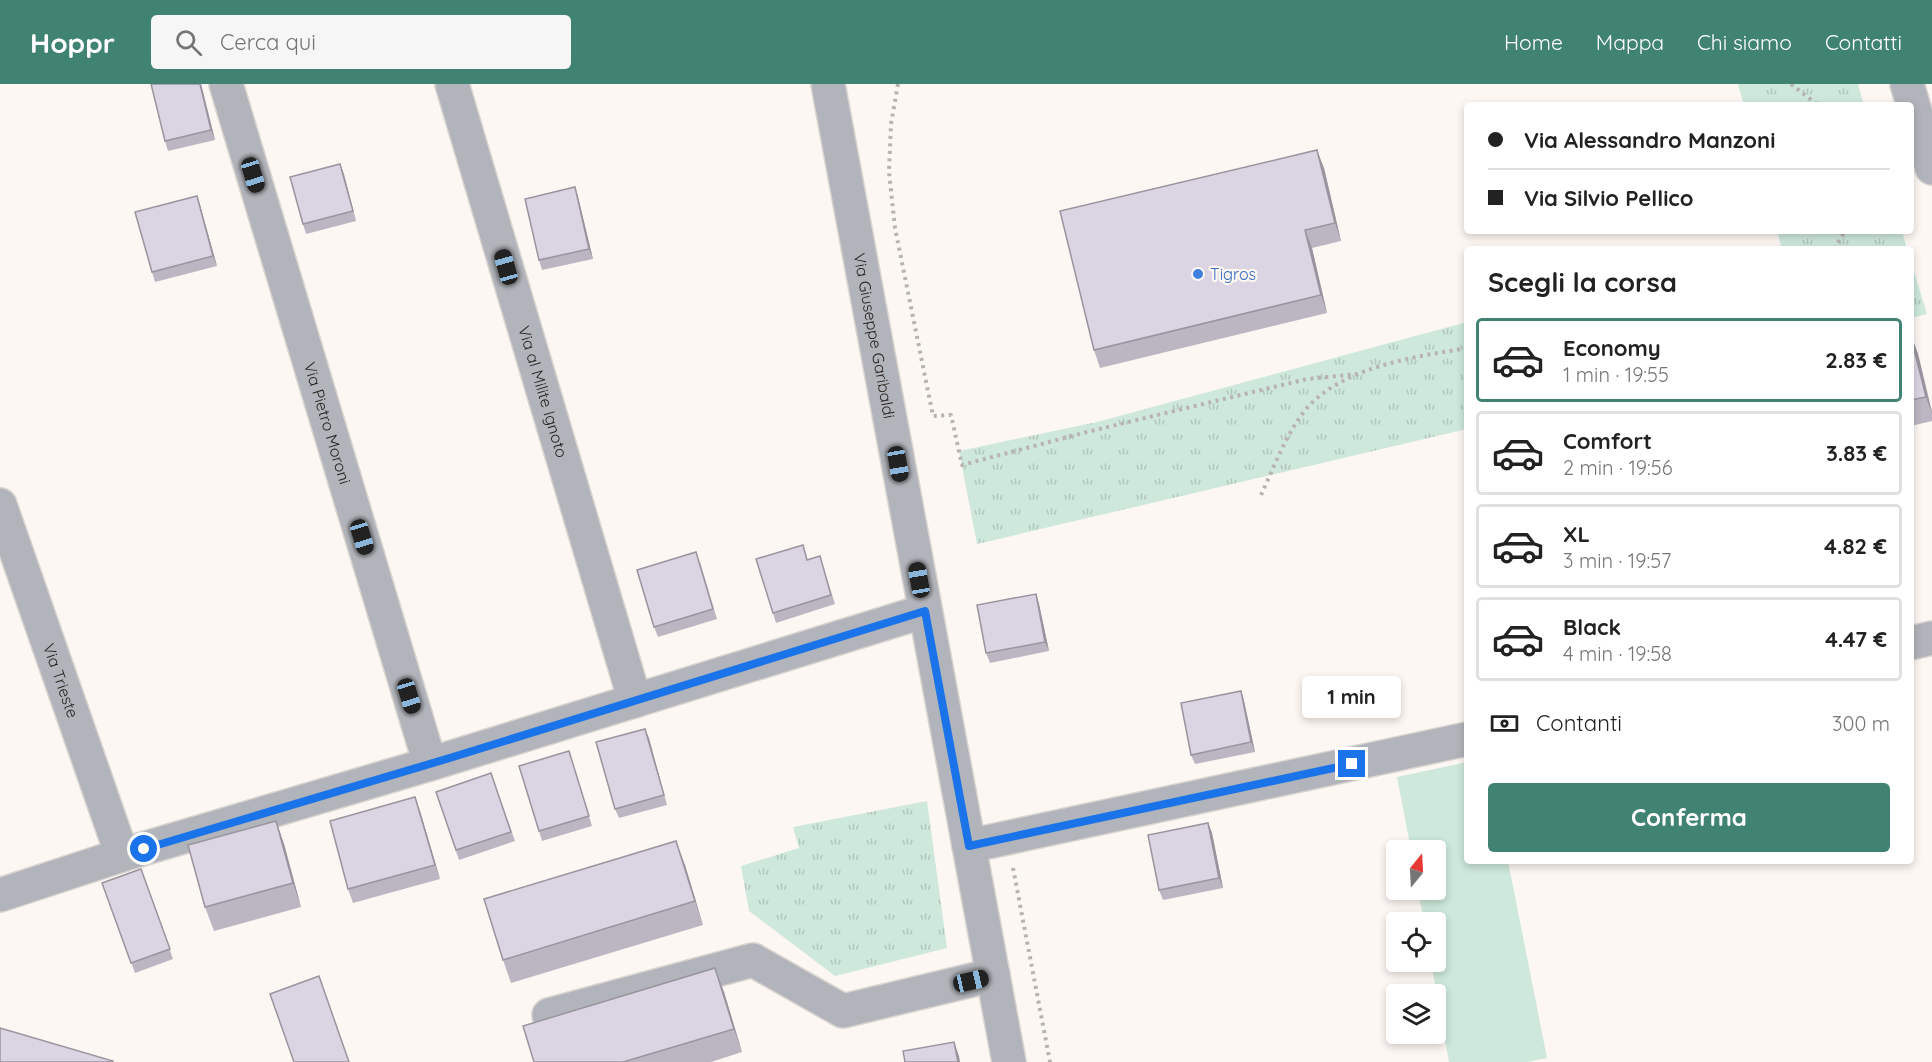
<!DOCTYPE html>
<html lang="it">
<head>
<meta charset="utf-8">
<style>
	:root { --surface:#fff; --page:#f6f6f6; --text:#222; --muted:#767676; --line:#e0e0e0; --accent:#418373 }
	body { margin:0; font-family:Quicksand,sans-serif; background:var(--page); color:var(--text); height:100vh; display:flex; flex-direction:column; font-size:22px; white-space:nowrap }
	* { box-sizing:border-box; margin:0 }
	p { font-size:20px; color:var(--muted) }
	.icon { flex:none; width:33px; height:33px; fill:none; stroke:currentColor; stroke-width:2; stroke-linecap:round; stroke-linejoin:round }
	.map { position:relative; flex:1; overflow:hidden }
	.side { position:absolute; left:1464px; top:162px; width:450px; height:618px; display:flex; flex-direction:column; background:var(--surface); border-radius:6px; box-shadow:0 3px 9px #0003 }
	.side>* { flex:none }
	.top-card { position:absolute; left:1464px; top:18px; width:450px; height:132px; border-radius:6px; box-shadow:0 3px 9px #0003; display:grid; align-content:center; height:132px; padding:0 24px; background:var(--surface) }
	.needle { width:39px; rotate:18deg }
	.controls { position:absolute; left:1386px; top:756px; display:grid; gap:12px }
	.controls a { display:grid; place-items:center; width:60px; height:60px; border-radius:6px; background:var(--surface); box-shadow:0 3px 9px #0003; font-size:30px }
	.end { position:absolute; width:27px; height:27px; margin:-14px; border:8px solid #1a73e8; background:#fff; box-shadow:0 0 0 3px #fff }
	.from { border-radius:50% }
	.bubble { position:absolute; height:42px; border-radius:6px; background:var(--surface); box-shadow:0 3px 9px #0003; font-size:20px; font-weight:800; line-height:42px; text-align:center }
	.car { position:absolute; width:18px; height:36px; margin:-18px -9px; border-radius:8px; box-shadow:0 0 4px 2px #0007; background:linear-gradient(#222 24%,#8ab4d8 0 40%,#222 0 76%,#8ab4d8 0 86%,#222 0) }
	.top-card b { display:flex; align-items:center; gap:21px; height:57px; font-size:22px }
	.top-card b+b { border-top:2px solid var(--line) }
	.top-card i { width:15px; height:15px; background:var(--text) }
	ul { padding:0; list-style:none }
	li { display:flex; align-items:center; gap:18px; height:84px; margin:0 12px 9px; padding:0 12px; border:3px solid var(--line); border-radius:6px }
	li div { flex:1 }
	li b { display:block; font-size:22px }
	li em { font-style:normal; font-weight:800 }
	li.current { border-color:var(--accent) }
	li>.icon { width:54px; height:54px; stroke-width:1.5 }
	h2 { padding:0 24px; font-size:27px; line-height:72px }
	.pay { display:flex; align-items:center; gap:15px; height:66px; padding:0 24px; font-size:22px }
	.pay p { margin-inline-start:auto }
	.cta { display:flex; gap:12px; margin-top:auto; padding:12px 24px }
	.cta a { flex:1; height:69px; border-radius:6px; background:var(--accent); color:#fff; font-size:24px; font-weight:800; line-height:69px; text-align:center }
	header { display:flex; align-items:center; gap:36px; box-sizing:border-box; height:84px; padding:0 30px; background:var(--accent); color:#fff }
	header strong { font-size:28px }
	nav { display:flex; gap:33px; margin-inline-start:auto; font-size:21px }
	.search { width:420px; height:54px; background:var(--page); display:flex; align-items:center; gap:15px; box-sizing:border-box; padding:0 21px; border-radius:6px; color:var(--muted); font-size:22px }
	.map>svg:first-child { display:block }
	.grass { fill:#cee8db }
	.park { fill:url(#park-tufts) }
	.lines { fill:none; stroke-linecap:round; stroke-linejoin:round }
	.minor-casing { stroke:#dad4d0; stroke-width:36 }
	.tertiary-casing { stroke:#dad4d0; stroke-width:36 }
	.path { stroke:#b9b3b0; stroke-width:4; stroke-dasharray:3 4.5; stroke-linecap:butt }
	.minor { stroke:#b1b4ba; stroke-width:33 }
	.tertiary { stroke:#b1b4ba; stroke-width:33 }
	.wall { fill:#bcb6c2 }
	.shaded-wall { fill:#99949e }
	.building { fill:#dbd4e2; stroke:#99949e; stroke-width:1.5 }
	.route { stroke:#1a73e8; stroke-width:8 }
	.shop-dot { fill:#3f7fe0; stroke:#fdf7f3; stroke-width:2 }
	.labels { text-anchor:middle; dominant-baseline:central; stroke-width:4.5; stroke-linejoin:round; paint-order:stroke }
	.shop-label { font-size:16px; fill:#366cbe; stroke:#fdf7f3; text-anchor:start }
	.street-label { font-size:16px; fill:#231e1b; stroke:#fdf7f3 }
</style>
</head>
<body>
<header>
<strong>Hoppr</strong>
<div class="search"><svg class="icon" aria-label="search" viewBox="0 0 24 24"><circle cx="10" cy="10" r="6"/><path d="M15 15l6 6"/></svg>Cerca qui</div>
<nav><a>Home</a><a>Mappa</a><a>Chi siamo</a><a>Contatti</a></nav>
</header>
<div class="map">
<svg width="1932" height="978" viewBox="0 0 1932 978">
	<defs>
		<pattern id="park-tufts" width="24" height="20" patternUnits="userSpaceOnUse" patternTransform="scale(1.5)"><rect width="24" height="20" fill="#cee8db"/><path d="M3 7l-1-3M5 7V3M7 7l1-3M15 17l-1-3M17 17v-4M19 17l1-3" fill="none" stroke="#b1c7bb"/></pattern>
	</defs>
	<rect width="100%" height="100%" fill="#fdf7f3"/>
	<!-- grass -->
	<polygon class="grass" points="1467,678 1467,777 1508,777 1547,974 1527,978 1449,978 1431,878 1436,878 1436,838 1424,838 1418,806 1436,806 1436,766 1411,766 1397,693"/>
	<!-- park -->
	<g class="park">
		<polygon points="1738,0 1858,0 1864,21 1744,21"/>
		<polygon points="1777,147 1902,147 1907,165 1782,165"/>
		<polygon points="1911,178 1927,230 1911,234"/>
		<polygon points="1467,238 1467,345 977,460 959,367 1097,338"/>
		<polygon points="927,717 947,864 835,892 749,827 741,782 799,764 793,743"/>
	</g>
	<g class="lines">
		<!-- minor casing -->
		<g class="minor-casing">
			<g id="minor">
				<path id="s1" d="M226,0L430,680"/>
				<path id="s2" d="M452,0L635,617"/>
				<polyline points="1907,0 1932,84"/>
				<path id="s3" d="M0,421L122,771"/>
				<polyline points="0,811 122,771 430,680 925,527"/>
				<polyline points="549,931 753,876 843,927 993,891"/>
			</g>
		</g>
		<!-- tertiary casing -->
		<g class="tertiary-casing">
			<g id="tertiary">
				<path id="s4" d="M828,0L1009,978"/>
				<polyline points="1911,559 1932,554"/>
				<polyline points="969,762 1467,655"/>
			</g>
		</g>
		<!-- path -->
		<g class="path">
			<polyline points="898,0 891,40 889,88 895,144 933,332 951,331 962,381 1087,348 1307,295 1357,290"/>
			<polyline points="1791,0 1818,21"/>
			<polyline points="1834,165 1845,147"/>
			<path d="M1261,411C1274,383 1285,353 1303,329C1338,283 1414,273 1467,264"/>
			<polyline points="1013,784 1050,978"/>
		</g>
		<!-- minor -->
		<use href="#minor" class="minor"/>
		<!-- tertiary -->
		<use href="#tertiary" class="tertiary"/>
	</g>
	<!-- wall -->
	<g class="wall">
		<polygon points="151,0 201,0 215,56 168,67 165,57"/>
		<polygon points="340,80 356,137 306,150 303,140"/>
		<polygon points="1324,84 1341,157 1312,164 1327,229 1100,284 1094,266"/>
		<polygon points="575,103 578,113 593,175 542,186 539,176"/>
		<polygon points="197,112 217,182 155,198 152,188"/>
		<polygon points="1911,251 1918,270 1932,327 1932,337 1911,342"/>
		<polygon points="808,476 823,482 835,520 776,539 773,529"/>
		<polygon points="700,478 717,535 658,553 654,543"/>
		<polygon points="1036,510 1039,520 1049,567 990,579 986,569"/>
		<polygon points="1241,607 1244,617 1255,668 1195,680 1191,671"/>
		<polygon points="645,645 667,721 619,734 615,725"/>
		<polygon points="569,667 592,742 542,757 539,747"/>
		<polygon points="491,689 515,757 459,776 436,708"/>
		<polygon points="420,727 440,795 353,819 348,805"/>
		<polygon points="276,737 284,760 301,823 214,847 205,823"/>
		<polygon points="1208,739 1212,749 1223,804 1163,816 1159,806"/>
		<polygon points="685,781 703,841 511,899 503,876"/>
		<polygon points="141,785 173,875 135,889 102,799"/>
		<polygon points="715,884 724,908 742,968 711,978 534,978"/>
	</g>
	<!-- shaded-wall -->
	<g class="shaded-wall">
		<polygon points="200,0 201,0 215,56 211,46"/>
		<polygon points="1317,66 1324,84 1341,157 1335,139"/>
		<polygon points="340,80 344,90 356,137 353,127"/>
		<polygon points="575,103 578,113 593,175 589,165"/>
		<polygon points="197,112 200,121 217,182 213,172"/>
		<polygon points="1305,146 1312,164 1327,229 1321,211"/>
		<polygon points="1911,251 1918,270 1932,330 1926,313"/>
		<polygon points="1036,510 1039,520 1049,567 1045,558"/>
		<polygon points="1241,607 1244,617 1255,668 1251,658"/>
		<polygon points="645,645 649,654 667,721 664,711"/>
		<polygon points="415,713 420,727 440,795 435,781"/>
		<polygon points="276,737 284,760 301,823 293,799"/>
		<polygon points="1208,739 1212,749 1223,804 1219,794"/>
		<polygon points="676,757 685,781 703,841 695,817"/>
		<polygon points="715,884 724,908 742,968 734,945"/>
		<polygon points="954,958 959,972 960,978 958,978"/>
	</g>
	<!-- building -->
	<g class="building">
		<polygon points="151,0 200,0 211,46 165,57"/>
		<polygon points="1317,66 1335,139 1305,146 1321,211 1094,266 1060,127"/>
		<polygon points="340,80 353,127 303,140 290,93"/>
		<polygon points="575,103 589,165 539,176 525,115"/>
		<polygon points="197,112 213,172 152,188 135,128"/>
		<polygon points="1911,253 1926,313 1911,316"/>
		<polygon points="803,461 807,476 820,472 831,511 773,529 756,475"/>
		<polygon points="696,468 713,525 654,543 637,486"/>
		<polygon points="1036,510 1045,558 986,569 977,521"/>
		<polygon points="1241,607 1251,658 1191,671 1181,619"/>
		<polygon points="645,645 664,711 615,725 596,658"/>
		<polygon points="569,667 589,732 539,747 519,682"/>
		<polygon points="491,689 511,748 456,766 436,708"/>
		<polygon points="415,713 435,781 348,805 330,737"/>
		<polygon points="276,737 293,799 205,823 188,761"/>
		<polygon points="1208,739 1219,794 1159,806 1148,751"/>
		<polygon points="676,757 695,817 503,876 484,815"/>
		<polygon points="141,785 170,865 131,879 102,799"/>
		<polygon points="715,884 734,945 623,978 534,978 523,942"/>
		<polygon points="319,892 349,978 294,978 270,910"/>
		<polygon points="0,944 113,977 112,978 0,978"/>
		<polygon points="954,958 958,978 905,978 903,967"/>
	</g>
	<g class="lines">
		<!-- route -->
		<polyline class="route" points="144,765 453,673 925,527 969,762 1352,680"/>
	</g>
	<!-- markers -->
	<circle class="shop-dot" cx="1198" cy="190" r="6"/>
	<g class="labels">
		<!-- shop labels -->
		<g class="shop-label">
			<text x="1210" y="190">Tigros</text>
		</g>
		<!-- street labels -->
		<g class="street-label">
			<text stroke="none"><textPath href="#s4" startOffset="256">Via Giuseppe Garibaldi</textPath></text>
			<text stroke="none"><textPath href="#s2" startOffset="321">Via al Milite Ignoto</textPath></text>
			<text stroke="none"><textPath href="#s1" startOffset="354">Via Pietro Moroni</textPath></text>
			<text stroke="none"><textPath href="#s3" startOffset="186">Via Trieste</textPath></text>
		</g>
	</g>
</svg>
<div class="controls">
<a><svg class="needle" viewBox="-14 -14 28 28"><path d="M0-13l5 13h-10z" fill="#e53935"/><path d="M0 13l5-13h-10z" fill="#767676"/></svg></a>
<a><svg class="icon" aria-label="locate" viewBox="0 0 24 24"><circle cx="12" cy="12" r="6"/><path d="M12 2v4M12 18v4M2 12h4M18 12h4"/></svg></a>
<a><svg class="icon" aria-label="layers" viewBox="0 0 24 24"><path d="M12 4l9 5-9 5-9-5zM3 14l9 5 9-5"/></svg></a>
</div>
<i class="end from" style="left:144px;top:765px"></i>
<i class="end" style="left:1352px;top:680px"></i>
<div class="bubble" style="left:1302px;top:592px;width:99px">1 min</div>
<i class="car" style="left:253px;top:91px;rotate:163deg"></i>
<i class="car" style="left:506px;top:183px;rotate:344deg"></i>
<i class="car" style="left:898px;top:380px;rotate:170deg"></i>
<i class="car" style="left:362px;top:453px;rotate:163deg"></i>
<i class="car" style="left:919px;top:496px;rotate:350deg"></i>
<i class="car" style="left:409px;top:612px;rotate:163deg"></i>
<i class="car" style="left:971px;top:897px;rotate:77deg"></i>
<div class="top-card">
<b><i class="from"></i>Via Alessandro Manzoni</b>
<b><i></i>Via Silvio Pellico</b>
</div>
<section class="side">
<h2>Scegli la corsa</h2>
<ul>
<li class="current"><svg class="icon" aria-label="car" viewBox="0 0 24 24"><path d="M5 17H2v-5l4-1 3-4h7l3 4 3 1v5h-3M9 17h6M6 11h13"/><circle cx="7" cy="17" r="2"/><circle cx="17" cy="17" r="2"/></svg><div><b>Economy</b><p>1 min · 19:55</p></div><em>2.83 €</em></li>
<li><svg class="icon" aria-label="car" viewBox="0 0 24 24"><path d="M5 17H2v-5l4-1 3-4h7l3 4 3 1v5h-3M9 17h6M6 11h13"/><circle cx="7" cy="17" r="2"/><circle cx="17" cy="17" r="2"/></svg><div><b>Comfort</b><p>2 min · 19:56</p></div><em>3.83 €</em></li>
<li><svg class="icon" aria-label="car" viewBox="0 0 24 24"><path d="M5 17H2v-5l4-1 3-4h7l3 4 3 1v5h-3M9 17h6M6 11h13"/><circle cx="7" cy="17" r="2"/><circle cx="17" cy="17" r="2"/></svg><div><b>XL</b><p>3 min · 19:57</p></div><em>4.82 €</em></li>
<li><svg class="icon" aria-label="car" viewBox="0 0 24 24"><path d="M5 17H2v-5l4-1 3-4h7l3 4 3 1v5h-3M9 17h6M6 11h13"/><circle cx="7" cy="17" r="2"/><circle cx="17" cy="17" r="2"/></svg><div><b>Black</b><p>4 min · 19:58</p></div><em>4.47 €</em></li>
</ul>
<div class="pay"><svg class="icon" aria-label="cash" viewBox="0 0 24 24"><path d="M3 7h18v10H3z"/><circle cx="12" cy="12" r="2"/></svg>Contanti<p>300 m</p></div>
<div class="cta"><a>Conferma</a></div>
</section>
</div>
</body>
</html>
